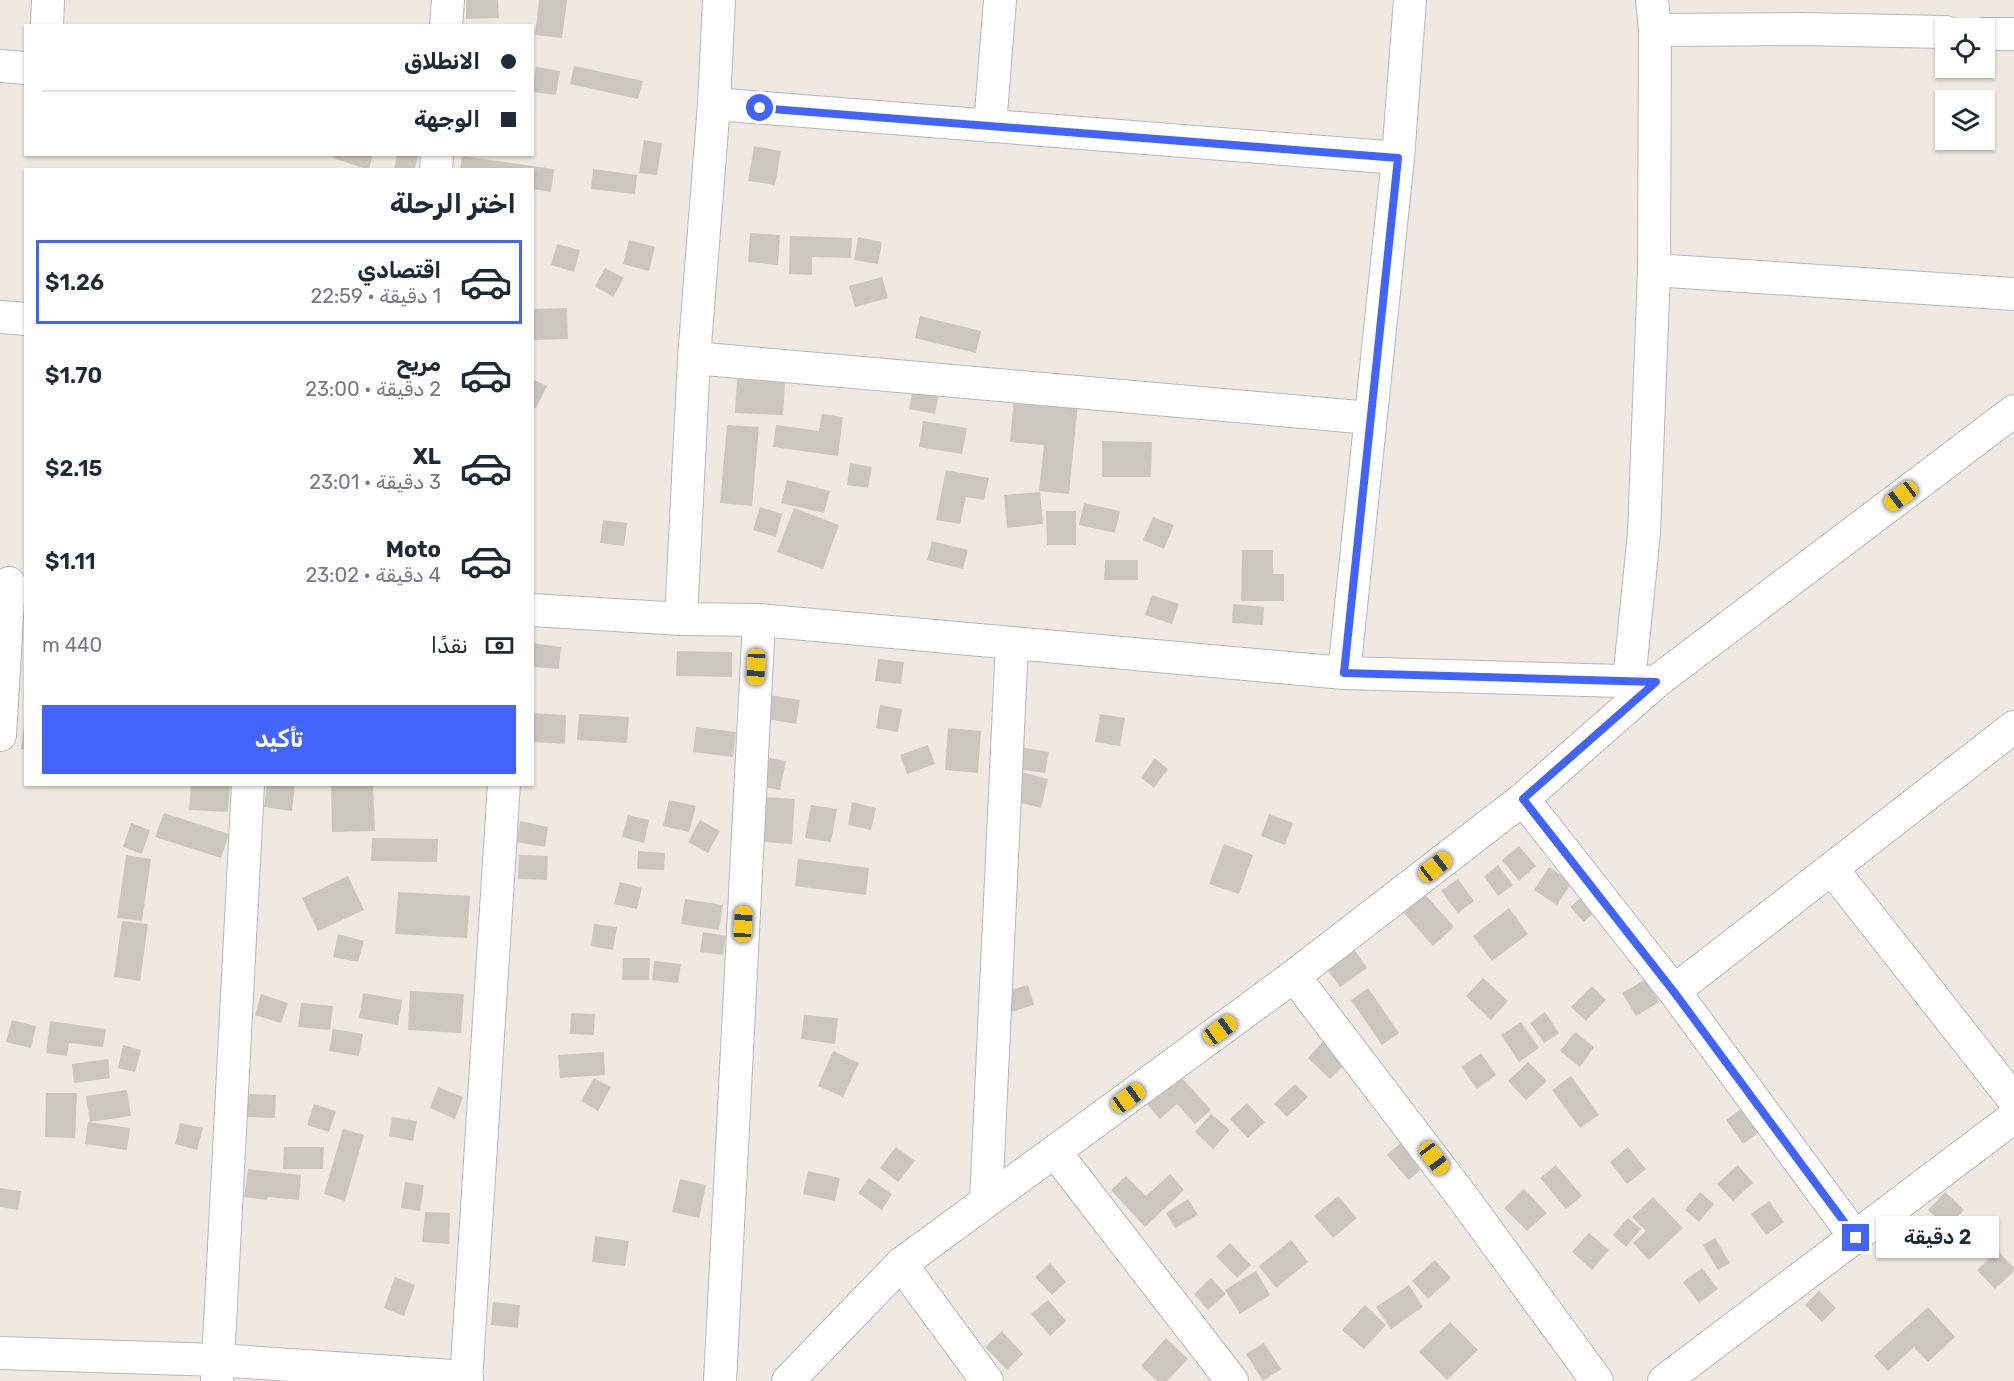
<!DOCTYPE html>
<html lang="ar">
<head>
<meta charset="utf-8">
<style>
	:root { --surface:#fff; --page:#f2f2f3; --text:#1f2937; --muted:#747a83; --line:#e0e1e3; --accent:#4264fb }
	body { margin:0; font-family:Rubik,Vazirmatn,sans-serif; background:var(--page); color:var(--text); direction:rtl; height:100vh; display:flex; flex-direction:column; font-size:22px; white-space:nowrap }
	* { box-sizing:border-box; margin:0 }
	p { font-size:20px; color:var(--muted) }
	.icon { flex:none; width:33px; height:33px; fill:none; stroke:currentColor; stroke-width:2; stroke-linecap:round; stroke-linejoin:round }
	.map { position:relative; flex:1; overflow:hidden; direction:ltr }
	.drawer { position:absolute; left:24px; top:168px; width:510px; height:618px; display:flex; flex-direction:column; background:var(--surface); border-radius:0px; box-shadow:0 2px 4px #0004; direction:rtl }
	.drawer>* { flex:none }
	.banner { position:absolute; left:24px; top:24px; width:510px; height:132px; border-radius:0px; box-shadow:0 2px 4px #0004; direction:rtl; display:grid; align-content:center; height:132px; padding:0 18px; background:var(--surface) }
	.tools { position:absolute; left:1935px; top:18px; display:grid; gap:12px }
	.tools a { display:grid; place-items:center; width:60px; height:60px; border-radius:0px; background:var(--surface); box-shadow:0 2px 4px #0004; font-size:30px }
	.end { position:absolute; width:27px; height:27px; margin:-14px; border:8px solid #4264fb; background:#fff; box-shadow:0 0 0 3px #fff }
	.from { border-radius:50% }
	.bubble { position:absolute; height:42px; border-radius:0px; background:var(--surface); box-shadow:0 2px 4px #0004; font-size:20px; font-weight:600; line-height:42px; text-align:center; direction:rtl }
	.car { position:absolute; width:18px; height:36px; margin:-18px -9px; border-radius:8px; box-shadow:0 0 4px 2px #0007; background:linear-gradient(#f5c518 24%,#345 0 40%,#f5c518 0 76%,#345 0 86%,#f5c518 0) }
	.banner b { display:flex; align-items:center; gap:21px; height:57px; font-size:22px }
	.banner b+b { border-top:2px solid var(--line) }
	.banner i { width:15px; height:15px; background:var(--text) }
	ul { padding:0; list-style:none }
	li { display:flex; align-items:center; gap:18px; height:84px; margin:0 12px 9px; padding:0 6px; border:3px solid transparent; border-radius:0px }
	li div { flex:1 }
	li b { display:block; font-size:22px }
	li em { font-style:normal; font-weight:600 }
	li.selected { border-color:var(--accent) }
	li>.icon { width:54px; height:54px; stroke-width:1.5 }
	h2 { padding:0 18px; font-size:27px; line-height:72px }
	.pay { display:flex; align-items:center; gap:15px; height:66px; padding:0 18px; font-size:22px }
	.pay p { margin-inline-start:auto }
	.primary-button { display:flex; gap:12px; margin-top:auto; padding:12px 18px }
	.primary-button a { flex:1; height:69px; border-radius:0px; background:var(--accent); color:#fff; font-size:24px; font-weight:600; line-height:69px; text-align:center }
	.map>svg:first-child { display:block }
	.building { fill:#cbc7bf }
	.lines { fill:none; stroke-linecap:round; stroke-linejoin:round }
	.street-casing { stroke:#b4b7c1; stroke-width:34 }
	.street { stroke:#fff; stroke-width:32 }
	.route { stroke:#4264fb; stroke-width:8 }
</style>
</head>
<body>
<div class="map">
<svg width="2014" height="1381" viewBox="0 0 2014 1381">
	<rect width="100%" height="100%" fill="#efe9e1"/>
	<!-- building -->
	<g class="building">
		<polygon points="466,0 498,0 499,18 466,19"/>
		<polygon points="539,0 567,0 562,38 535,35"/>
		<polygon points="574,66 643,81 638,99 570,84"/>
		<polygon points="536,67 560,71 556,95 532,92"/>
		<polygon points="644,140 662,143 657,175 639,173"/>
		<polygon points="754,146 781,151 775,185 748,181"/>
		<polygon points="334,154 373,154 369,170 333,158"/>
		<polygon points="397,154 418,154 415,170 394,170"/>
		<polygon points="462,156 554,169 551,192 532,189 532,170 460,170"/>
		<polygon points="593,169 637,175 635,194 591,189"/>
		<polygon points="750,233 780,235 778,265 748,262"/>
		<polygon points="790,236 852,238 851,258 812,257 812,275 789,274"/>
		<polygon points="858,237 882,242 878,264 854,260"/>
		<polygon points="629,240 655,247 649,271 623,264"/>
		<polygon points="557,244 580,250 574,272 551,265"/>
		<polygon points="605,268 624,278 613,297 595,286"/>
		<polygon points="882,277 888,298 855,307 849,286"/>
		<polygon points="567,308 568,339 532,340 532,309"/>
		<polygon points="920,316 981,331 976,353 915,338"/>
		<polygon points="532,379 547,386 536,408 532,407"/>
		<polygon points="737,379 785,382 783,415 735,413"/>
		<polygon points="913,388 939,393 935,414 909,409"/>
		<polygon points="1014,397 1078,403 1069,494 1039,491 1044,445 1010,442"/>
		<polygon points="822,414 843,417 838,456 773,447 776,425 819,431"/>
		<polygon points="923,421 967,428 962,454 919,447"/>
		<polygon points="727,425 759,427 752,506 720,503"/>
		<polygon points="1102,441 1152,442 1151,477 1102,477"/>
		<polygon points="850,463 872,467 868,488 847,485"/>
		<polygon points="946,470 989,478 984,500 966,497 960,524 936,520"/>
		<polygon points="787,480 830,491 824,513 781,503"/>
		<polygon points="1040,492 1043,524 1007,528 1004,495"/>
		<polygon points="1084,503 1120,511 1115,533 1079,525"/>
		<polygon points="760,507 782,514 776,537 753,530"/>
		<polygon points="794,508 839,525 823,569 777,552"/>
		<polygon points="1046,511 1076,511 1076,545 1047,545"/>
		<polygon points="1153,517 1174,525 1164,549 1143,540"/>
		<polygon points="603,520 627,523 624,546 600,543"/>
		<polygon points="932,541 968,550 963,569 927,560"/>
		<polygon points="1242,550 1273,550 1273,574 1284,574 1284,601 1241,601"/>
		<polygon points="1105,560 1138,560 1138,580 1104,580"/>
		<polygon points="1152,595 1179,604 1172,624 1145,615"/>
		<polygon points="1233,604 1264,607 1263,625 1232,623"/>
		<polygon points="532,643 561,647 559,669 532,667"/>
		<polygon points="677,651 732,652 732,677 676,676"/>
		<polygon points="878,659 904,662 901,684 875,681"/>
		<polygon points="770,695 800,700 796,724 767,719"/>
		<polygon points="880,705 902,709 898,732 876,728"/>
		<polygon points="532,713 566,715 565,744 532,742"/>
		<polygon points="579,714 629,717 627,743 577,740"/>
		<polygon points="1100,714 1125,718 1120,746 1095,742"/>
		<polygon points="24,727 26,727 26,750 21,749"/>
		<polygon points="696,727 736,732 733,757 693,752"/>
		<polygon points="948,728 981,731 978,773 945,770"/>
		<polygon points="928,745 935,764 907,774 900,755"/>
		<polygon points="1020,747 1049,752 1045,773 1016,769"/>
		<polygon points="764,757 786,761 780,790 758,786"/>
		<polygon points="1155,758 1168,769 1154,788 1141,778"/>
		<polygon points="1018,771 1048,779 1041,808 1010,800"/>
		<polygon points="191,784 230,784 228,812 189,810"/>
		<polygon points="267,784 295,784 292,811 264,807"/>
		<polygon points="373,784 375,831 332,832 331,786"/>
		<polygon points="766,797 795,799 792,844 763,842"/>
		<polygon points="669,800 696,806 689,832 663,826"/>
		<polygon points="852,802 876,808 871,830 848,825"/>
		<polygon points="811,805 837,809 831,842 805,838"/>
		<polygon points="164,813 229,834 221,858 155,837"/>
		<polygon points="1269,814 1293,823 1285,845 1261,836"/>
		<polygon points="628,815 649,820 644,843 622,837"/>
		<polygon points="700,820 720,831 708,853 688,842"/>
		<polygon points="520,821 548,827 545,847 517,842"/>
		<polygon points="131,823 150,830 142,854 123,847"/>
		<polygon points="372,838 438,839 437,862 371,861"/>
		<polygon points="1224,844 1253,855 1239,894 1209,884"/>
		<polygon points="1519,846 1536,866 1519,881 1502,860"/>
		<polygon points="638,851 665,853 664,870 637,869"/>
		<polygon points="126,855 151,859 142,921 117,918"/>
		<polygon points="519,855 548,856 547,880 518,879"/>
		<polygon points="798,859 869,868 866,895 795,886"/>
		<polygon points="1498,865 1513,885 1498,896 1484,876"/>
		<polygon points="1549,867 1572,882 1557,905 1534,890"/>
		<polygon points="348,876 364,910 318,931 302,898"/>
		<polygon points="1458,879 1474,901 1458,913 1441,891"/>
		<polygon points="620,882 642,888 637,909 614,904"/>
		<polygon points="398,892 470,896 467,938 395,934"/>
		<polygon points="1423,892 1454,927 1433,946 1402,911"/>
		<polygon points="1585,894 1598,909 1584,922 1570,907"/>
		<polygon points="685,899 723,905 719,930 681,924"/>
		<polygon points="1509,908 1528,934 1492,961 1473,936"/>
		<polygon points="122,921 148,924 140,981 114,977"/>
		<polygon points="594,924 617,927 613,950 591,946"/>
		<polygon points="703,932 726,936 723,955 700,952"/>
		<polygon points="338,934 364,941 358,962 333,957"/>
		<polygon points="1349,942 1367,968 1340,987 1321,961"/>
		<polygon points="623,958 650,958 649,980 622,980"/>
		<polygon points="654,961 681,964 678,983 652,980"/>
		<polygon points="1483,978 1508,1001 1491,1020 1466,996"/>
		<polygon points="1646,979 1659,1002 1636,1016 1622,993"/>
		<polygon points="1028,985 1034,1005 1008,1013 1001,993"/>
		<polygon points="1592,986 1606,1000 1586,1021 1571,1007"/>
		<polygon points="1368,988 1399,1033 1382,1045 1351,1000"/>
		<polygon points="410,991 464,994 461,1033 408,1030"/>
		<polygon points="363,993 402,1000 398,1025 359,1018"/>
		<polygon points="261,994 288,1003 281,1023 255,1015"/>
		<polygon points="301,1003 333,1006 330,1030 298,1027"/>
		<polygon points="1545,1012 1559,1033 1544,1043 1530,1023"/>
		<polygon points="571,1013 595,1014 594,1035 570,1034"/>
		<polygon points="804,1015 838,1018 835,1044 801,1039"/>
		<polygon points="12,1020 36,1026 31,1048 6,1042"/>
		<polygon points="50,1021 106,1029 103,1047 69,1043 67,1056 46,1053"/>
		<polygon points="1521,1022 1539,1048 1519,1062 1501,1035"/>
		<polygon points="333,1029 363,1034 359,1056 329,1051"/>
		<polygon points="1575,1032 1594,1047 1580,1067 1560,1051"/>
		<polygon points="1324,1040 1347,1062 1330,1079 1308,1058"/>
		<polygon points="123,1045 141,1050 135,1072 118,1068"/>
		<polygon points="833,1051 859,1063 843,1097 818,1086"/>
		<polygon points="604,1052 605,1075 560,1078 558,1055"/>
		<polygon points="1481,1053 1496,1075 1477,1089 1461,1067"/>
		<polygon points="108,1059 110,1078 74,1083 72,1064"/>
		<polygon points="1528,1062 1547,1081 1526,1100 1508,1081"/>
		<polygon points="1175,1070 1211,1110 1195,1124 1177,1104 1160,1119 1142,1099"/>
		<polygon points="1571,1076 1599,1115 1580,1128 1552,1090"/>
		<polygon points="594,1078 611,1087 598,1111 581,1101"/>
		<polygon points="1295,1084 1308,1097 1287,1117 1274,1104"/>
		<polygon points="438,1087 463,1097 455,1119 430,1108"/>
		<polygon points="127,1090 131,1116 90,1122 86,1096"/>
		<polygon points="46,1093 77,1093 75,1138 45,1137"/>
		<polygon points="246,1094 276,1095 275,1118 245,1117"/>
		<polygon points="1247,1103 1265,1122 1248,1138 1230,1119"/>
		<polygon points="314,1104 336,1111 329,1132 307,1125"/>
		<polygon points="1745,1106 1763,1129 1743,1144 1726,1120"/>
		<polygon points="1211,1114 1230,1130 1213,1149 1195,1132"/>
		<polygon points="392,1117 417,1121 413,1141 389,1136"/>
		<polygon points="88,1122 130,1128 127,1150 85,1144"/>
		<polygon points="180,1123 203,1128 197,1150 175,1144"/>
		<polygon points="343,1129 364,1135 345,1201 324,1194"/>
		<polygon points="1403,1141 1424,1167 1409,1180 1387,1155"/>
		<polygon points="284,1147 324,1147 323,1169 283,1169"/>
		<polygon points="896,1147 915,1161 898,1182 880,1168"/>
		<polygon points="1628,1147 1646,1169 1627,1184 1610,1162"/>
		<polygon points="1556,1165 1582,1196 1566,1209 1540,1178"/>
		<polygon points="1738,1165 1753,1183 1733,1201 1717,1184"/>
		<polygon points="248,1169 301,1175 299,1200 268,1197 267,1200 244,1197"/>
		<polygon points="808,1171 840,1178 835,1201 803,1194"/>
		<polygon points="1170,1174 1184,1190 1145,1227 1111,1190 1126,1176 1146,1196"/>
		<polygon points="869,1178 892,1194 882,1210 858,1193"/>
		<polygon points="680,1179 706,1185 699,1218 672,1212"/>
		<polygon points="405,1182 424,1185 420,1211 401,1208"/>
		<polygon points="0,1188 21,1191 18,1210 0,1207"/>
		<polygon points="1524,1189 1547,1213 1527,1231 1504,1208"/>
		<polygon points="1700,1192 1714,1204 1699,1222 1685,1210"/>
		<polygon points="1945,1192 1964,1210 1947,1228 1928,1210"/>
		<polygon points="1338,1196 1357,1218 1333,1238 1314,1216"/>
		<polygon points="1653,1197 1683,1228 1649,1260 1633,1243 1646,1231 1632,1217"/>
		<polygon points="1188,1199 1198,1215 1175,1228 1166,1213"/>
		<polygon points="1769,1201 1784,1222 1766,1235 1751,1214"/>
		<polygon points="425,1212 450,1213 449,1244 422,1242"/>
		<polygon points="1628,1218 1641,1229 1626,1247 1613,1235"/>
		<polygon points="1589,1233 1609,1250 1592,1270 1572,1252"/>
		<polygon points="595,1236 629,1241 625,1266 592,1262"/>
		<polygon points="1715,1238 1730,1263 1718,1270 1703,1245"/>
		<polygon points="1291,1240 1308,1262 1276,1288 1259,1266"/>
		<polygon points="1230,1243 1251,1265 1237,1278 1216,1256"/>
		<polygon points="1998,1251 2014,1268 2014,1271 1995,1289 1977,1270"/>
		<polygon points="1435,1260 1451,1278 1428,1299 1412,1281"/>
		<polygon points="1050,1263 1066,1282 1052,1295 1035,1277"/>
		<polygon points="1702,1268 1718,1289 1699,1303 1683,1282"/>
		<polygon points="1256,1271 1270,1295 1240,1314 1225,1290"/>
		<polygon points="395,1277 415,1285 404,1316 384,1308"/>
		<polygon points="1211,1278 1226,1294 1208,1310 1194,1294"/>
		<polygon points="1409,1285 1423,1307 1391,1329 1376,1307"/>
		<polygon points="1819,1291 1836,1308 1822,1322 1805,1305"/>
		<polygon points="1048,1300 1066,1321 1050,1336 1031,1314"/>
		<polygon points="493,1302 520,1305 518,1328 491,1325"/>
		<polygon points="1365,1305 1386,1325 1364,1349 1342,1330"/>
		<polygon points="1928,1307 1955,1337 1928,1362 1914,1347 1888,1371 1874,1356"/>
		<polygon points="1450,1322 1478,1350 1447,1380 1419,1352"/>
		<polygon points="1002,1331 1023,1354 1007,1370 985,1347"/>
		<polygon points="1166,1338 1188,1359 1167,1381 1157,1381 1141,1366"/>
		<polygon points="1264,1343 1281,1369 1263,1381 1246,1354"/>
	</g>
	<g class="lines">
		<!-- street casing -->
		<g class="street-casing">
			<g id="street">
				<polyline points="1652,0 1655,30"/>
				<polyline points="47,26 48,0"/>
				<polyline points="446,26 448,0"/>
				<polyline points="1984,34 2014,34"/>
				<polyline points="0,66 26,68"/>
				<polyline points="714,104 1398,158"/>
				<polyline points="990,126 1000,0"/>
				<polyline points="436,170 437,154"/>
				<polyline points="1654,270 2014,294"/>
				<polyline points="0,317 26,319"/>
				<polyline points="694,358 1370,418"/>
				<polyline points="532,610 681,619 759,620 1344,673 1656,682"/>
				<polyline points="681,619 694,358 714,104 719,0"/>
				<polyline points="1344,673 1398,158 1410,0"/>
				<polyline points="1629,681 1644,533 1654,270 1655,30 1800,29 1946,32"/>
				<polyline points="0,735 9,583"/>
				<polyline points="1523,799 1674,991 1856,1238"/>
				<polyline points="1832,869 2014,1100"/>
				<polyline points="1294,976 1461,1195 1597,1381"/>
				<polyline points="1674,991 2014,727"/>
				<polyline points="1055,1152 1232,1381"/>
				<polyline points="986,1201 1012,643"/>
				<polyline points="901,1264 987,1381"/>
				<polyline points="0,1353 218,1360 467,1377"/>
				<polyline points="217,1381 248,784"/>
				<polyline points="466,1381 504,784"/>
				<polyline points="720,1381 759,620"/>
				<polyline points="788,1381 901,1264 1294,976 1523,799 1656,682 2014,411"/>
				<polyline points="1664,1381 2014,1117"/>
			</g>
		</g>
		<!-- street -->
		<use href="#street" class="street"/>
	</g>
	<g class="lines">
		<!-- route -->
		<polyline class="route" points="760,108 1398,158 1344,673 1656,682 1523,799 1674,992 1856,1238"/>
	</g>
</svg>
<div class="tools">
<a><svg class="icon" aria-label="locate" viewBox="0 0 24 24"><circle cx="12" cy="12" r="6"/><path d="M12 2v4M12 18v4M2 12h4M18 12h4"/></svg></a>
<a><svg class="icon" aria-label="layers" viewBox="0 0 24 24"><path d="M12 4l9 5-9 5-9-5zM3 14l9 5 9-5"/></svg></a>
</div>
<i class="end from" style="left:760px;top:108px"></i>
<i class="end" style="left:1856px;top:1238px"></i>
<div class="bubble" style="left:1876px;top:1216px;width:123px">2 دقيقة</div>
<i class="car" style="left:1901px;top:496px;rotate:233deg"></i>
<i class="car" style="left:756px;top:667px;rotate:183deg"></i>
<i class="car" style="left:1435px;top:867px;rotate:52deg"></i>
<i class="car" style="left:743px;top:924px;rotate:3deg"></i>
<i class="car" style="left:1220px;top:1030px;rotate:54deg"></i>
<i class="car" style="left:1128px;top:1098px;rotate:54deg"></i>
<i class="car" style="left:1434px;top:1158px;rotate:143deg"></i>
<div class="banner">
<b><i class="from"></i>الانطلاق</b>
<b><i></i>الوجهة</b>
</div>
<section class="drawer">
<h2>اختر الرحلة</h2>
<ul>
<li class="selected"><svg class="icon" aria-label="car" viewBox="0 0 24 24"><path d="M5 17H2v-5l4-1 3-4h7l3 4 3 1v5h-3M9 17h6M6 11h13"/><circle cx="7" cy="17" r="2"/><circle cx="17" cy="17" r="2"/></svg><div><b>اقتصادي</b><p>1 دقيقة · 22:59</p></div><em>$1.26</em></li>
<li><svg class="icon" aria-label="car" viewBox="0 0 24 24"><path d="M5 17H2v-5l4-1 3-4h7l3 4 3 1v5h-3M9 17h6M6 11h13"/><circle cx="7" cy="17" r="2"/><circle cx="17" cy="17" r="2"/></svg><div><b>مريح</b><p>2 دقيقة · 23:00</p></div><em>$1.70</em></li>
<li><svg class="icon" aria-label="car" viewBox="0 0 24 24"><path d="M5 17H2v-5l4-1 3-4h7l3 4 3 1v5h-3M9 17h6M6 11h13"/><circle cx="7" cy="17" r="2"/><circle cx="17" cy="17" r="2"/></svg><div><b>XL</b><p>3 دقيقة · 23:01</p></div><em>$2.15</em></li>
<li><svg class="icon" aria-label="car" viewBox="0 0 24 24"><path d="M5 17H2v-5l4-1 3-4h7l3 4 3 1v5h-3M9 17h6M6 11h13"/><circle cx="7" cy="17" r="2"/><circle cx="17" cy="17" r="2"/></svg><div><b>Moto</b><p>4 دقيقة · 23:02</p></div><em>$1.11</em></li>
</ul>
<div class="pay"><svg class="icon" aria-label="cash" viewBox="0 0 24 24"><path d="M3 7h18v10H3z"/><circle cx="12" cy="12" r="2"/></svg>نقدًا<p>440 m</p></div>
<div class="primary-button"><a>تأكيد</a></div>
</section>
</div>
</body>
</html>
